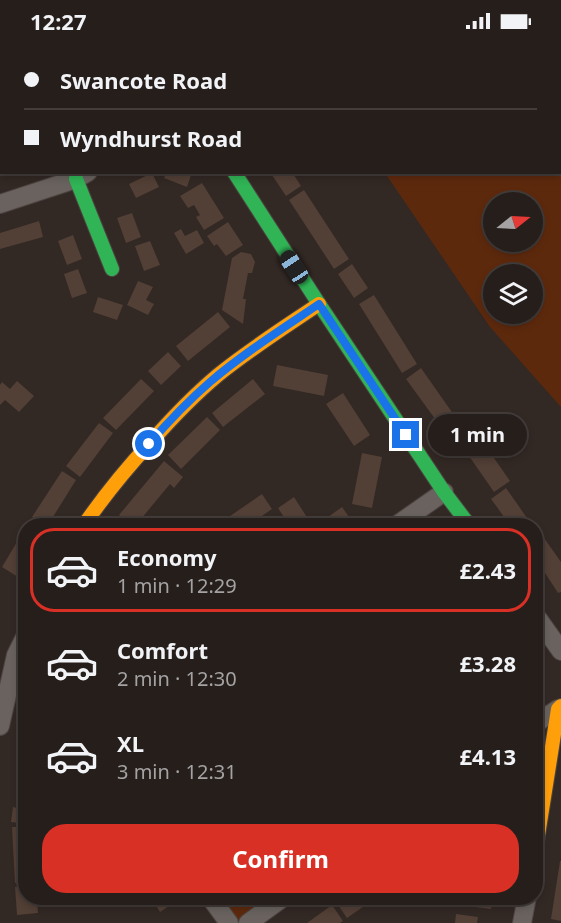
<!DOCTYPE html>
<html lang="en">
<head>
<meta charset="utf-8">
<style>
	:root { --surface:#261e1b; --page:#2e2724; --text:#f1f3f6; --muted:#a4a2a3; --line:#423c3a; --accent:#d93025 }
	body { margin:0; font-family:"Noto Sans",sans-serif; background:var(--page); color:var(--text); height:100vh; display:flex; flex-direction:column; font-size:22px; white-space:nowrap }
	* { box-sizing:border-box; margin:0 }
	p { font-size:20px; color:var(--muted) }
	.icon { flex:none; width:33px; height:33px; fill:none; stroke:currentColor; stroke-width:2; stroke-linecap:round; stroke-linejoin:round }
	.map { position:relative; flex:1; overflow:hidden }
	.details { position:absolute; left:18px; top:476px; width:525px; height:387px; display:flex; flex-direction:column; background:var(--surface); border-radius:24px; box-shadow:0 3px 9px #0003,0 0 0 2px var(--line) }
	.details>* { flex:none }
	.guide { position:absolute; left:0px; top:0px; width:561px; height:132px; box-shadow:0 3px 9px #0003,0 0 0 2px var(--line); display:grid; align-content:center; height:132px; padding:0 24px; background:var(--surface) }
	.needle { width:39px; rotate:72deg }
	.buttons { position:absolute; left:483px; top:150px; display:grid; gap:12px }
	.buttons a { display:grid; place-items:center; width:60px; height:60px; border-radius:50%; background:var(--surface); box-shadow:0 3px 9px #0003,0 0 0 2px var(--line); font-size:30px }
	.end { position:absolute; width:27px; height:27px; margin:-14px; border:8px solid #1a73e8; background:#fff; box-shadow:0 0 0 3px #fff }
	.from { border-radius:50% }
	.bubble { position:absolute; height:42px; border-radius:21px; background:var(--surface); box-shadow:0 3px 9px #0003,0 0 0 2px var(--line); font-size:20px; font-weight:700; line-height:42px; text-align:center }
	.car { position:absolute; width:18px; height:36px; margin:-18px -9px; border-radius:8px; box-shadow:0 0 4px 2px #0007; background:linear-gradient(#222 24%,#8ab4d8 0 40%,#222 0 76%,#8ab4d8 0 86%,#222 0) }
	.guide b { display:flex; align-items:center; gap:21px; height:57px; font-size:22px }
	.guide b+b { border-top:2px solid var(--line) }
	.guide i { width:15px; height:15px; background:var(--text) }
	ul { padding:10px 0 0; list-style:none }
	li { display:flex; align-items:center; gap:18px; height:84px; margin:0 12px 9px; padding:0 12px; border:3px solid transparent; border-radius:24px }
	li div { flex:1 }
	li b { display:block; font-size:22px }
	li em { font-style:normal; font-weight:700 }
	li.active { border-color:var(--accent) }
	li>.icon { width:54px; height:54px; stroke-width:1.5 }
	.action { display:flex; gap:12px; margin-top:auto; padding:12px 24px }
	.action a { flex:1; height:69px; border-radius:24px; background:var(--accent); color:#fff; font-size:24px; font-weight:700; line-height:69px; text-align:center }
	.status { display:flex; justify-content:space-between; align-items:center; height:42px; padding:0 30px; background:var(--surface); direction:ltr }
	.status svg { height:16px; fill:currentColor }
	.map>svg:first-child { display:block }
	.green { fill:#5d290d; fill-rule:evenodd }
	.building { fill:#523f36 }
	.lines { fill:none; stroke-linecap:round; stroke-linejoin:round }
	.street-casing { stroke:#4d4340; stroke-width:20 }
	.fast-casing { stroke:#4d4340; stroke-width:16 }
	.slow-casing { stroke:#4d4340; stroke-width:16 }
	.street { stroke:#69625e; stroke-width:18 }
	.fast { stroke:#30b455; stroke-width:14 }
	.slow { stroke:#ff9f0a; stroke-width:14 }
	.route { stroke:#1a73e8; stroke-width:8 }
</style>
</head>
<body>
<div class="status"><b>12:27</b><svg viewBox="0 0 49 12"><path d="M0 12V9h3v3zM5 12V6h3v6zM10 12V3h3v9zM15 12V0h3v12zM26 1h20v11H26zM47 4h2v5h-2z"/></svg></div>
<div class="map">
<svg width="561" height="881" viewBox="0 0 561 881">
	<rect width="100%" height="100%" fill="#322824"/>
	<!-- green -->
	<g class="green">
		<path d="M293,0H561V365L490,285L385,131L560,130V2H294ZM494,160H532V200H494ZM494,232H532V272H494Z"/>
		<polygon points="217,855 278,855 242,881 237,881"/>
	</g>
	<!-- building -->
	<g class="building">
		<polygon points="167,130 192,130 187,145 164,136"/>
		<polygon points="270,130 292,130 301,144 286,154"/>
		<polygon points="152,131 159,145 136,156 129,142"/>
		<polygon points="202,141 224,176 204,188 196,175 200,173 194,163 188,166 180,154"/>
		<polygon points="304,148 349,217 334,227 289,158"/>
		<polygon points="132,171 141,195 126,201 117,176"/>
		<polygon points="39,179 43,195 0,207 0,191"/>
		<polygon points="228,180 243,203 226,214 217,202 214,204 207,194"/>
		<polygon points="181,187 185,194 197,188 204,201 186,212 174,191"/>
		<polygon points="73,193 82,217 67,223 58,199"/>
		<polygon points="150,199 160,223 144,229 135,204"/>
		<polygon points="241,210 251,212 255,220 252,231 248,231 243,257 246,257 243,282 222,268 232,216"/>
		<polygon points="352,222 368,246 354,256 338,232"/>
		<polygon points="78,227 87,251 72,256 64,232"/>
		<polygon points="138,239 153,245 146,258 154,262 148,273 127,263"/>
		<polygon points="374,253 417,322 402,331 359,262"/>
		<polygon points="98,255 123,263 117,278 93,270"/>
		<polygon points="218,270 230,285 188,319 176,304"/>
		<polygon points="168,310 181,324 161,343 148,329"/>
		<polygon points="277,323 328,333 324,354 273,344"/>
		<polygon points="421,326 468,393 454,403 406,337"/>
		<polygon points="141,337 154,349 116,388 103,376"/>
		<polygon points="253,337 265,352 223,385 212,371"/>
		<polygon points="17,339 34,354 19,370 5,358 0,363 0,343 2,340 10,347"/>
		<polygon points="343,351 370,393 354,404 326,362"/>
		<polygon points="207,375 220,388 181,427 168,413"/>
		<polygon points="99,381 113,391 80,435 66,424"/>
		<polygon points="478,393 510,439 494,450 462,404"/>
		<polygon points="362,411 382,415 372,466 352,462"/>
		<polygon points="164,419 183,435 174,446 170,442 136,483 131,483 119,473"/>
		<polygon points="62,429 76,438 48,483 45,483 32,475"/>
		<polygon points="506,446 532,483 510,483 491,457"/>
		<polygon points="262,452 272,467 249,483 217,483"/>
		<polygon points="294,455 310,480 306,483 289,483 278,466"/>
		<polygon points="342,465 354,482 353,483 323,483 321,480"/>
		<polygon points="26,485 26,522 18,535 2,525"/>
		<polygon points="544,496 561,520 561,550 558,551 536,517 536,502"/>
		<polygon points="24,697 26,697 26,724 18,722 21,706 23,707"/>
		<polygon points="18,728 26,729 26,782 11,780 13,765 17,766 19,741 16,740"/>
		<polygon points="12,785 26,785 26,840 15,841"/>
		<polygon points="560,819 561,819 561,879 551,877"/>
		<polygon points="15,845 26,845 26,855 34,855 34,859 37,859 38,871 17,873"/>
		<polygon points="151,855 176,855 178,858 160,870"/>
		<polygon points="344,855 377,855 347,876 336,860"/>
		<polygon points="477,855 493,855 491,867 475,865"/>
		<polygon points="332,863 343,879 340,881 307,881"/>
		<polygon points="456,872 478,875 477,881 455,881"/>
	</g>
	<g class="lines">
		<!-- street casing -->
		<g class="street-casing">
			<g id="street">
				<polyline points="150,0 151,2"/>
				<polyline points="0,162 76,137 88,130"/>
				<polyline points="397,483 444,450"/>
				<polyline points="536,574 561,609"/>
				<polyline points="536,681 558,667"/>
				<polyline points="0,684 16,613 26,593"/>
				<polyline points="210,855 229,881"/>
				<polyline points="248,881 284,855"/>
				<polyline points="522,881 527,855"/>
			</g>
		</g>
		<!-- fast casing -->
		<g class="fast-casing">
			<g id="fast">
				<polyline points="234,130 319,262 444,450 469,483"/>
				<polyline points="76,137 112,227"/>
			</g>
		</g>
		<!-- slow casing -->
		<g class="slow-casing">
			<g id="slow">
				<path d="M84,483C104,454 126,427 150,401C171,377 193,354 218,333C250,307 285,285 319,262"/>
				<polyline points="536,806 558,667 561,664"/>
			</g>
		</g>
		<!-- street -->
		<use href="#street" class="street"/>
		<!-- fast -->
		<use href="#fast" class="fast"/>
		<!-- slow -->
		<use href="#slow" class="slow"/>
	</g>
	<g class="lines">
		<!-- route -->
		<path class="route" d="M149,402C168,380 188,359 210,340C244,311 282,287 319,262L406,393"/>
	</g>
</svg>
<div class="buttons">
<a><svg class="needle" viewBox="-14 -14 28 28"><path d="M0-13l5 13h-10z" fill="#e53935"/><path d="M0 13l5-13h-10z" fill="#a4a2a3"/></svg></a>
<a><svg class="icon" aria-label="layers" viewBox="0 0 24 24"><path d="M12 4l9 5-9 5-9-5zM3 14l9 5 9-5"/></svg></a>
</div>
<i class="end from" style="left:149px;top:402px"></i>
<i class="end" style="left:406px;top:393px"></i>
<div class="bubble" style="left:428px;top:372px;width:99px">1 min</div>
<i class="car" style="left:294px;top:225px;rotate:327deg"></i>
<div class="guide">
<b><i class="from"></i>Swancote Road</b>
<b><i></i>Wyndhurst Road</b>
</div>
<section class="details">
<ul>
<li class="active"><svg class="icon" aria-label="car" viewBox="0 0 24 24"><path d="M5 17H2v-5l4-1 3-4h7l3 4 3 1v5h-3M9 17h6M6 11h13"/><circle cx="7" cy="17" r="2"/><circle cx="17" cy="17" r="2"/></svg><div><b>Economy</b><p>1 min · 12:29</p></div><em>£2.43</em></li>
<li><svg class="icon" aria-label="car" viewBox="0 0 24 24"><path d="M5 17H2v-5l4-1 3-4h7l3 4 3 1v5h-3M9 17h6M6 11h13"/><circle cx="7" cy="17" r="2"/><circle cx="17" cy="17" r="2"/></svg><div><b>Comfort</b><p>2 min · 12:30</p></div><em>£3.28</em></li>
<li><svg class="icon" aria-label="car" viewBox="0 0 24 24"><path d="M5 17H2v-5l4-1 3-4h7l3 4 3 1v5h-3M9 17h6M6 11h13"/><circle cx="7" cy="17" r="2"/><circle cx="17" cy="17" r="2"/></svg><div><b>XL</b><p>3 min · 12:31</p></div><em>£4.13</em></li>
</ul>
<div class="action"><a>Confirm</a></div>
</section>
</div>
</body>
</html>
